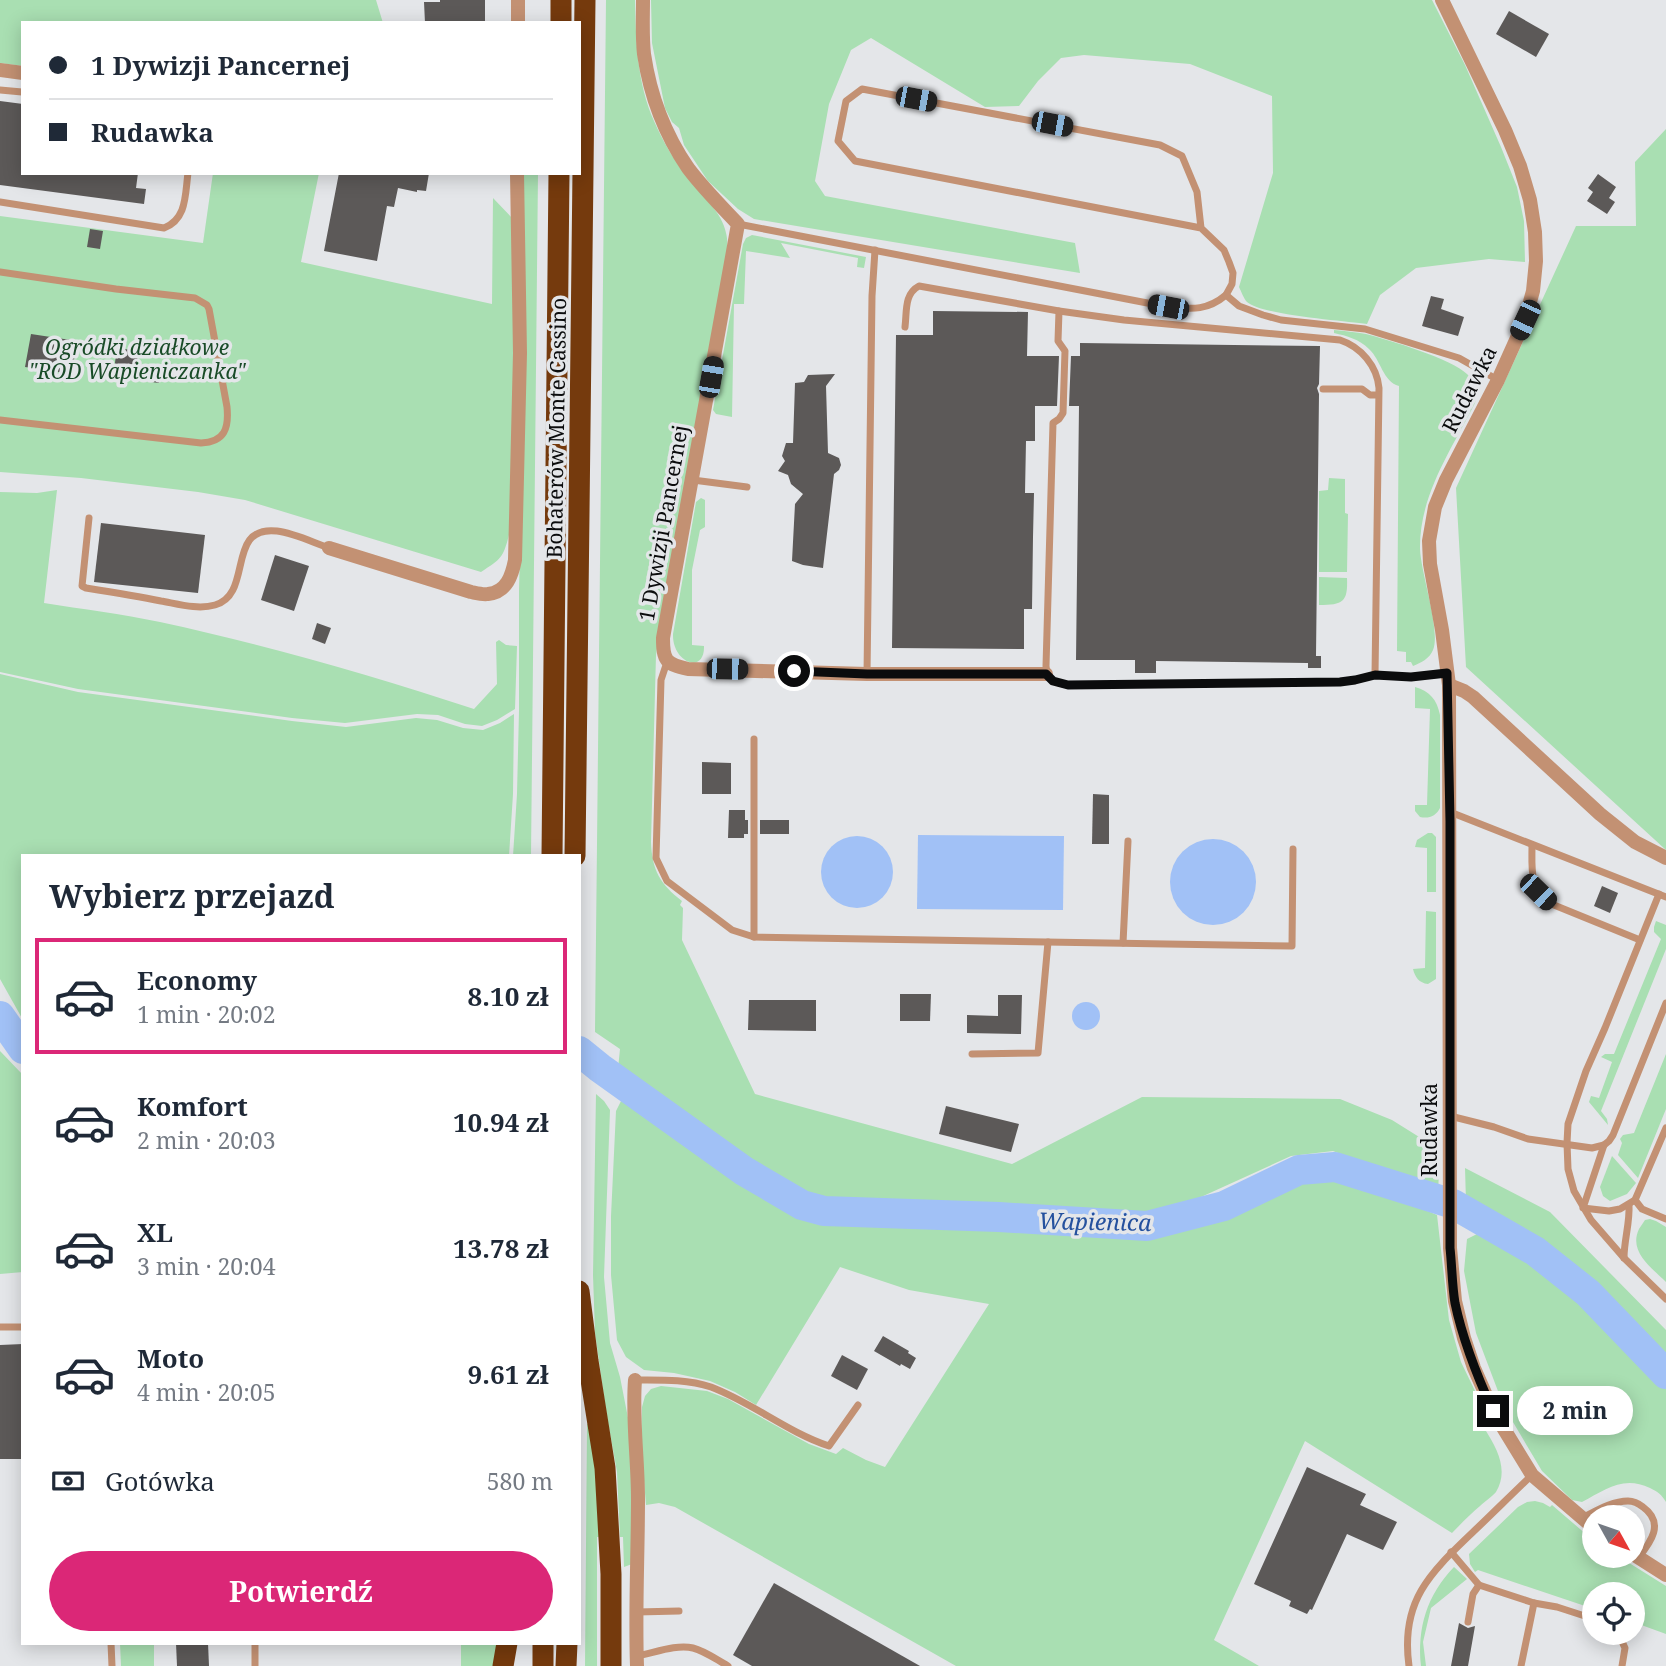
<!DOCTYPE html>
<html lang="pl">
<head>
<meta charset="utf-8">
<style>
	:root { --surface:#fff; --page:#f2f2f3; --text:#1f2937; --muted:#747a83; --line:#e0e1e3; --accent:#db2777 }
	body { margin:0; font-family:"Noto Serif",serif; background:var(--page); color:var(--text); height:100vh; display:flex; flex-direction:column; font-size:26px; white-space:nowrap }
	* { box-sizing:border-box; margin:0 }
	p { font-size:23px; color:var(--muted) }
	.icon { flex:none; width:38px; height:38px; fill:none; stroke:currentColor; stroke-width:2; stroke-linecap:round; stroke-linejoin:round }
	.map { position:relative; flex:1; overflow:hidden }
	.details { position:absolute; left:21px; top:854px; width:560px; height:791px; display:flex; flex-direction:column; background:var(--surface); border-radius:0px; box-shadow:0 4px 18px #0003 }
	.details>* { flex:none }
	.hud { position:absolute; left:21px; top:21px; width:560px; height:154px; border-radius:0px; box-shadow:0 4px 18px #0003; display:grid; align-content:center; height:154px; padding:0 28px; background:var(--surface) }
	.needle { width:46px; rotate:130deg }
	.fabs { position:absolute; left:1582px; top:1505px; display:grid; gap:14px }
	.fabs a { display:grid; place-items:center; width:63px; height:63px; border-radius:50%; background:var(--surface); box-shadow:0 4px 18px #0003; font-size:35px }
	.end { position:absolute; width:32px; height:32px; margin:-16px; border:9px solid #0b0c0d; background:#fff; box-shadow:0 0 0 4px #fff }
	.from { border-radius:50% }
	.bubble { position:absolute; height:49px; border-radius:24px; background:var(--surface); box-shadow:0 4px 18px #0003; font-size:23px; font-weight:700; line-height:49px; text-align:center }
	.car { position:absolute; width:21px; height:42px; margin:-21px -10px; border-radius:9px; box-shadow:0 0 5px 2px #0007; background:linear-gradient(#222 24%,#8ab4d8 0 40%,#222 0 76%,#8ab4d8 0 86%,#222 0) }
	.hud b { display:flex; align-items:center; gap:24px; height:66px; font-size:26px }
	.hud b+b { border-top:2px solid var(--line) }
	.hud i { width:18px; height:18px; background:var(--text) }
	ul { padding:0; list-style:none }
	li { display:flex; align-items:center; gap:21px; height:116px; margin:0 14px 10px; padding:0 14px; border:4px solid transparent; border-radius:0px }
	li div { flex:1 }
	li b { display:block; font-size:26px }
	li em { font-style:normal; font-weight:700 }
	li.on { border-color:var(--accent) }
	li>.icon { width:63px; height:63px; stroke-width:1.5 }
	h2 { padding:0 28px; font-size:32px; line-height:84px }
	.pay { display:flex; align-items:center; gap:18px; height:77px; padding:0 28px; font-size:26px }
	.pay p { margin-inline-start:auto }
	.action { display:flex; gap:14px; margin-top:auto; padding:14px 28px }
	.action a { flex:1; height:80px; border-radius:42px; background:var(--accent); color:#fff; font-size:28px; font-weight:700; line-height:80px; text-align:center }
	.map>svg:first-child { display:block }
	.green { fill:#a9dfb2 }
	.water { fill:#a1c1f6 }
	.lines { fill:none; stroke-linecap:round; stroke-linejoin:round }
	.river { stroke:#a1c1f6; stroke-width:30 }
	.building { fill:#5c5958 }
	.lane { stroke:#c39173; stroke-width:7 }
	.street { stroke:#c39173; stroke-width:14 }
	.highway { stroke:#753a0d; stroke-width:21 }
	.route { stroke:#0b0c0d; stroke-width:9 }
	.labels { text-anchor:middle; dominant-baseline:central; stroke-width:7; stroke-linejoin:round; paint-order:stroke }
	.park-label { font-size:21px; font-style:italic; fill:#194b27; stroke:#e4e6e9 }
	.street-label { font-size:21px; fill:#0b0c0d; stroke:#e4e6e9 }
	.water-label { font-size:23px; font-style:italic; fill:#25519e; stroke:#e4e6e9 }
</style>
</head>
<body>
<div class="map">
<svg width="1666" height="1666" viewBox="0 0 1666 1666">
	<rect width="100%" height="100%" fill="#e4e6e9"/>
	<!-- green -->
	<g class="green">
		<polygon points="0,0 376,0 383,23 23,23 23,66 0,63"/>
		<path d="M606,0H635C636,41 637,83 654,121C663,142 675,162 690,180C702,196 722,212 726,233C730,248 724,265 722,280L665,593L656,655L651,842C652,870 660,884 682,901L680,905L683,908L682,940L755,1094L1012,1164L1142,1097L1340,1099L1392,1120L1440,1150L1438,1193L1333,1151L1291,1156L1190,1202L1143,1213L997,1204L830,1202L794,1189L763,1171L618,1069L620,1049L595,1032Z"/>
		<path d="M651,0H1432L1465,65L1501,147L1517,187L1524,221L1525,262L1489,259L1416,268L1380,295L1367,324C1344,321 1261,315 1247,302C1244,299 1241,291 1239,287L1273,173L1272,96L1190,64L1084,55L1061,58L1038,81L1019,106L985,107L871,38L851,50L829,104L815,181L825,196L1075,243L1080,273L754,219L738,209L708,181L684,145L679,128L672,122L665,108L652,43Z"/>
		<polygon points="1666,129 1666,850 1466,667 1456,488 1576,226 1636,226 1635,162"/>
		<path d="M213,173H319L301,262L492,304L493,198L515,221L516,353L509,535C503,558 501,559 481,572L245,500L198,492L81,478L0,472V216L203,243Z"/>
		<polygon points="522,173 538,173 531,856 513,856 517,794 519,711 519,591 525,354"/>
		<polygon points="752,235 866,257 864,268 857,267 858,258 781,243 790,258 746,251 744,304 734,304 732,417 716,414 713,410 743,244 746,238"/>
		<path d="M1334,330C1345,331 1356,332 1366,334C1389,340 1452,359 1467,374C1476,382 1478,392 1475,403C1452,449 1419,495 1420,549C1421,574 1441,631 1433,650C1430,658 1421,663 1413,666L1411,662H1406V652L1397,651L1399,386C1383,382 1381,360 1369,349C1359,339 1347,336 1334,333Z"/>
		<polygon points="1329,478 1345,479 1345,513 1348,514 1347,572 1319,572 1319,491 1328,490"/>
		<path d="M57,490L44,603C82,609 122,614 160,622C266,645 371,675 474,709L497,684L496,642L499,640L506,645L517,646L515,709L497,720L482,726L465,724L438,715L417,714L345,723L292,718L78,689L0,672V492L37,493Z"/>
		<path d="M701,498L705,500V527L700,530L692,570V645L704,646C705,675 672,663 673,634L696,502Z"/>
		<path d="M1319,577L1347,578C1348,602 1343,605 1319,605Z"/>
		<polygon points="0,674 78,692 292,721 346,727 416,718 437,720 463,728 483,730 500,723 514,714 513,794 509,856 23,856 23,1020 0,979"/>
		<path d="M1415,687C1430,691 1437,700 1440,715V808C1436,816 1429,819 1420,817L1415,811V805H1427L1430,709L1415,708Z"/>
		<polygon points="1428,833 1432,833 1436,837 1436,892 1427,892 1427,848 1415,847 1417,840"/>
		<path d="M1426,911L1436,912V979L1428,984C1419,983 1415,977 1413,969L1425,968Z"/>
		<polygon points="1656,921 1666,925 1666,949 1601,1111 1607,1119 1608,1125 1589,1102 1591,1096 1599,1098 1612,1062 1601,1057 1605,1054 1614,1054 1661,939 1654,932 1654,927"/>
		<polygon points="0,1051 23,1075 23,1272 0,1274"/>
		<polygon points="1666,1054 1666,1109 1638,1178 1618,1155 1622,1143 1620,1139 1623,1135 1634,1133"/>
		<polygon points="596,1094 604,1101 610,1110 604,1277 610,1343 620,1377 629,1423 633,1486 632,1564 624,1567 623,1537 620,1537 617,1472 606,1411 595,1333 593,1275"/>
		<path d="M621,1101L632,1103L755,1188L788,1212L825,1221L1136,1238L1173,1233L1217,1219L1251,1201L1289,1186L1327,1180L1369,1187L1437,1215L1449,1320L1461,1362L1492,1426L1486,1431C1497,1449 1509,1470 1496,1492C1492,1497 1485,1501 1480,1506C1470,1514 1461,1524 1452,1533L1305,1441L1214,1640L1259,1666H956L675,1507L659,1503L646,1505L641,1444L642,1407L645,1396L651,1389L661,1386L707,1391L728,1399L809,1444L836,1454L843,1448L866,1460L885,1467L989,1304L909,1290L840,1267L756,1405L735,1392L710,1381L674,1373L644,1370L626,1357L617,1340L611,1275V1216L616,1111Z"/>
		<polygon points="1612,1156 1636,1183 1627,1194 1610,1201 1603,1196 1600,1187"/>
		<polygon points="1465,1168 1550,1212 1666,1330 1666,1358 1589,1279 1553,1253 1466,1202"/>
		<path d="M1650,1219L1656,1221L1666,1227V1282C1652,1268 1628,1252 1639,1229C1641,1226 1643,1223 1645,1220Z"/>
		<path d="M1479,1233L1542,1269L1593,1314L1666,1387V1502C1661,1494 1658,1492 1650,1488C1623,1475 1605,1490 1582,1502L1572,1500L1542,1471L1504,1407L1476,1333L1464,1271L1467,1239Z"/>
		<polygon points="587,1424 591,1424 601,1537 597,1537 597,1666 585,1666"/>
		<polygon points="1535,1501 1543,1503 1550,1507 1552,1505 1594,1541 1594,1556 1618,1556 1666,1586 1666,1634 1633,1622 1633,1594 1594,1594 1594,1609 1478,1570 1475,1572 1470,1564 1469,1554 1518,1507 1527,1502"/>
		<path d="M1454,1567L1467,1579L1431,1608L1423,1642L1426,1666H1421C1417,1628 1427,1595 1454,1567Z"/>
		<polygon points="120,1643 154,1643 154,1666 121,1666"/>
		<polygon points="461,1643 498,1643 494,1666 456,1666 461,1666"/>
	</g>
	<!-- water -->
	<g class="water">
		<polygon points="918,835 1064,836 1063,910 917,909"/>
		<circle cx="857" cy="872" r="36"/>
		<circle cx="1213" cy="882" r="43"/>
		<circle cx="1086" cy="1016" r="14"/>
	</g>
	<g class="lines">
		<!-- river -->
		<g class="river">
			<polyline points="0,1016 23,1049"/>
			<polyline points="579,1051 600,1068 744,1171 802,1205 824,1211 999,1217 1147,1226 1224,1206 1299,1170 1335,1167 1453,1204 1535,1251 1588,1293 1666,1374"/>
		</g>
	</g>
	<!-- building -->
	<g class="building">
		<polygon points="440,0 485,0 485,23 425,23 424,2 440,2"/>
		<polygon points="1509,11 1549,34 1536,57 1496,34"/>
		<polygon points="0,101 23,104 23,173 138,173 136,188 146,189 144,204 0,185"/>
		<polygon points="339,173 429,173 426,191 417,190 417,192 398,188 394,207 387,206 377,261 324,251"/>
		<polygon points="1598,174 1616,187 1609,198 1615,202 1607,214 1587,201 1593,192 1588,188"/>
		<polygon points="90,229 103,231 100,249 87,247"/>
		<polygon points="1431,296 1444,299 1441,309 1464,317 1458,336 1422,326"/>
		<polygon points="933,311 1028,312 1027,356 1059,356 1057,406 1035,406 1035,441 1026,441 1025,493 1034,493 1033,537 1032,609 1024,609 1024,649 892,648 896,335 933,335"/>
		<polygon points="31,334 77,341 72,374 25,367"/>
		<polygon points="1080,343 1320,346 1319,384 1317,388 1319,394 1316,656 1321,656 1321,668 1308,668 1308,663 1156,661 1156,673 1135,673 1135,660 1076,660 1079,406 1069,406 1071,356 1080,356"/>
		<polygon points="117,348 139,351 136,366 161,370 159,383 113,377"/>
		<polygon points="835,374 826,386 828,453 839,458 841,465 839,470 834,474 823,568 803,565 792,561 795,504 803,494 791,484 788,475 778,471 785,461 782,456 786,443 793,443 795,383 804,382 808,375"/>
		<polygon points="101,523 205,535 198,593 94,582"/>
		<polygon points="275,555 309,566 294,611 261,600"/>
		<polygon points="317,623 331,628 325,644 312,639"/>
		<polygon points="702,762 731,763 731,794 702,794"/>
		<polygon points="1093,794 1109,795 1109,844 1092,844"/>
		<polygon points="729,810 745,810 745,820 748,820 748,834 744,834 744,838 728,838"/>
		<rect x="760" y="820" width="29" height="14"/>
		<polygon points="1602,886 1618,893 1610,913 1594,906"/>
		<polygon points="900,994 931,994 930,1021 900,1021"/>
		<polygon points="998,995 1022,995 1021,1034 967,1033 967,1015 998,1016"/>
		<polygon points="749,1000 816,1000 816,1031 748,1030"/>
		<polygon points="946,1106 1019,1124 1011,1152 939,1134"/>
		<polygon points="883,1336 909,1351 908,1353 916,1358 910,1369 901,1364 900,1366 874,1351"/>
		<polygon points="23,1344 23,1459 0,1459 0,1345"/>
		<polygon points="842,1355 868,1369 857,1390 831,1376"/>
		<polygon points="1307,1467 1366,1494 1360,1505 1397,1522 1383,1550 1347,1534 1312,1610 1310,1609 1307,1614 1289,1606 1291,1601 1254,1584"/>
		<polygon points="774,1583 920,1666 752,1666 733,1655"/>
		<polygon points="1459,1623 1468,1628 1475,1626 1468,1666 1451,1666"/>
		<polygon points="176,1643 208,1643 209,1666 177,1666"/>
	</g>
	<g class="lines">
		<!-- lane -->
		<g class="lane">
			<polyline points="0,90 22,92"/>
			<path d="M0,202L164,228C187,219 185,195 188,173"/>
			<path d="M738,224L1168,307C1192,309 1207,311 1226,295L1239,306L1263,315L1281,320L1365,329L1459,358L1498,380"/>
			<polyline points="1201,228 855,161 838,141 846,101 862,89 1160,145 1182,156 1197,192 1201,228 1224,250 1229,262 1233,273 1232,284 1226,295"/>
			<path d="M0,272L116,289L195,298L207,305L209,309L227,407C229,428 225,442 201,443L0,420"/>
			<path d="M1059,311L1058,341L1065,351L1063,413L1059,419L1053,423L1046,666C1047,681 1054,682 1067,685L1340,682L1355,680L1375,675L1411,677L1447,673"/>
			<path d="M905,327C907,311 904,294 919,286L1059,311L1124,320L1340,340C1361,347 1377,366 1379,388L1375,675"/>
			<polyline points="1323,389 1362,389 1370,395 1378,395"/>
			<polyline points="693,480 747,487"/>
			<path d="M89,518L82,586L86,588C111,592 136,596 161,601C178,604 198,610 215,605C254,594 225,525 277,531C294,533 312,542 329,548"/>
			<polyline points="667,662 661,680 656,858 667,881 732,930 754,937 1292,946 1293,849"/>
			<polyline points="867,674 872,296 875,250"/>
			<polyline points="1450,812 1666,897"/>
			<path d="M1532,845C1532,871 1529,883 1549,903L1640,940"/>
			<polyline points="1659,894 1605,1028 1586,1071 1568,1124 1567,1143 1568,1169 1574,1191 1591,1220 1624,1258 1666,1299"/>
			<polyline points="754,937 754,739"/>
			<polyline points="1123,943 1128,841"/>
			<polyline points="1666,1003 1613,1135 1609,1141 1604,1145 1583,1208 1609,1211 1620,1209 1635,1200 1666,1128"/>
			<polyline points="972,1054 1038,1053 1048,942"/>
			<polyline points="1450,1116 1494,1127 1528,1139 1592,1148 1604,1145"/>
			<polyline points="1635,1200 1642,1209 1666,1219"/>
			<path d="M1624,1258C1624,1240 1630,1223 1629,1205"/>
			<polyline points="0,1327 23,1327"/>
			<path d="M635,1380C661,1380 687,1379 711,1387C753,1403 787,1432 829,1446L858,1405"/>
			<path d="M1582,1518C1596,1511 1612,1501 1628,1501C1634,1501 1638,1503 1643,1507C1665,1523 1651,1542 1638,1558"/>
			<polyline points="1451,1552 1479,1585 1534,1603 1557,1607 1594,1619"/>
			<polyline points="637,1612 679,1611"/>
			<polyline points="1468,1622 1473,1594 1479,1585"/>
			<polyline points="1618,1633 1625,1648 1622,1666"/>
			<polyline points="111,1643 112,1666"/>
			<path d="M637,1656C654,1653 676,1644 693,1648C705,1651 717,1660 728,1666"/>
			<polyline points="255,1666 255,1643"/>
			<path d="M1409,1666C1400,1601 1430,1573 1473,1532C1493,1513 1512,1494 1532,1475"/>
			<polyline points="1521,1666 1534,1603"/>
		</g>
		<!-- street -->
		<g class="street">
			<path d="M643,0C643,18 642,36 644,54C650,95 664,133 688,168C703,188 721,206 738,224L663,638C663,661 666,664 688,669L867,674H1046"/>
			<polyline points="1442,0 1505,130 1520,166 1530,200 1535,232 1536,261 1533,291 1525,320 1498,380 1446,480 1435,507 1429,541 1430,564 1442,630 1449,685 1450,1248 1455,1301 1464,1338 1474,1368 1493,1411 1532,1475 1594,1528"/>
			<polyline points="518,23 518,0"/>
			<polyline points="0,70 23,73"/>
			<path d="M329,548L471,592C476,593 483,595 488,594C507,592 512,575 515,560L520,353L517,173"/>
			<polyline points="1449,685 1464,691 1473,697 1600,814 1635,842 1666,858"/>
			<path d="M635,1380C632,1420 638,1459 638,1499C638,1555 635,1610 637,1666"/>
			<polyline points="1633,1554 1666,1575"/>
		</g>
		<!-- highway -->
		<g class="highway">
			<polyline points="561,23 561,0"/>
			<polyline points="552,856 559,173"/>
			<polyline points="575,856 585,0"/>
			<polyline points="579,1291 588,1361 605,1468 611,1574 611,1666"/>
			<polyline points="503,1666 507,1643"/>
			<polyline points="543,1666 543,1643"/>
			<polyline points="566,1666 567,1643"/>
		</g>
	</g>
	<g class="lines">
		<!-- route -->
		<path class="route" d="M794,671L867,674H1046L1053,681L1068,685L1340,682L1355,680L1375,675L1411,677L1447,673L1450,821V1248C1452,1266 1452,1285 1455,1303C1463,1341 1477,1376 1493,1411"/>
	</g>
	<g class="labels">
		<!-- park labels -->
		<g class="park-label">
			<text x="137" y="347">Ogródki działkowe<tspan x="137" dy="24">"ROD Wapieniczanka"</tspan></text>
		</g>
		<!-- street labels -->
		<g class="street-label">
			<text transform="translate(1469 389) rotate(-63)">Rudawka</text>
			<text transform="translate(556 428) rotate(-89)">Bohaterów Monte Cassino</text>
			<text transform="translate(663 523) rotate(-80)">1 Dywizji Pancernej</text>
			<text transform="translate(1429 1130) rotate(-90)">Rudawka</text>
		</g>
		<!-- water labels -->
		<g class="water-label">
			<text transform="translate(1095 1221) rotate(1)">Wapienica</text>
		</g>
	</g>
</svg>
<div class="fabs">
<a><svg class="needle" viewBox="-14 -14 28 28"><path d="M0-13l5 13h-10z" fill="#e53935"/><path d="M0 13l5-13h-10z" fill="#747a83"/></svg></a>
<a><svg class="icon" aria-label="locate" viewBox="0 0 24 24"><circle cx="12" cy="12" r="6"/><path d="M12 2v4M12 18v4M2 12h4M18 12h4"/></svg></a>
</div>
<i class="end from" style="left:794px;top:671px"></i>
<i class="end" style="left:1493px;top:1411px"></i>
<div class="bubble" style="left:1517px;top:1386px;width:116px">2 min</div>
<i class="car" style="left:916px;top:99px;rotate:101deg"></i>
<i class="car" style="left:1052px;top:124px;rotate:101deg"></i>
<i class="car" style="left:1168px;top:307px;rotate:281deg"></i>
<i class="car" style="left:1525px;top:320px;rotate:205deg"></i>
<i class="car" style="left:711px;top:377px;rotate:10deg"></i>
<i class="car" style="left:727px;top:669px;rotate:91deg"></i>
<i class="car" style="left:1538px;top:892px;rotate:134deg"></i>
<div class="hud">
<b><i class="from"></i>1 Dywizji Pancernej</b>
<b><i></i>Rudawka</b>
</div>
<section class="details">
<h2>Wybierz przejazd</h2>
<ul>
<li class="on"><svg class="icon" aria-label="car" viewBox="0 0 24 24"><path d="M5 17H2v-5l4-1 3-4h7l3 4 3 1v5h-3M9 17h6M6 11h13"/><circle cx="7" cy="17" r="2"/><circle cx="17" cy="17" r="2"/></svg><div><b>Economy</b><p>1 min · 20:02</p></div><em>8.10 zł</em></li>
<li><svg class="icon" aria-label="car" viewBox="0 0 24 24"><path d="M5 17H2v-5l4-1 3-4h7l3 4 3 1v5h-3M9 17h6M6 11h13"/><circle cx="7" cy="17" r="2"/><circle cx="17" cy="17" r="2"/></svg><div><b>Komfort</b><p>2 min · 20:03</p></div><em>10.94 zł</em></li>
<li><svg class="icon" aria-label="car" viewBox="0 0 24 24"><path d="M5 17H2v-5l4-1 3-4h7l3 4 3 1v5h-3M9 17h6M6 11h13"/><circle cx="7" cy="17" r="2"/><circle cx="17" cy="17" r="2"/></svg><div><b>XL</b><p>3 min · 20:04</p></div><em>13.78 zł</em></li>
<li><svg class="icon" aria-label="car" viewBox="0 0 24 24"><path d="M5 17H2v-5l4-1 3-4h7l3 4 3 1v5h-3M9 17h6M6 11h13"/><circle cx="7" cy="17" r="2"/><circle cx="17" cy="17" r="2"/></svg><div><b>Moto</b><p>4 min · 20:05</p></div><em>9.61 zł</em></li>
</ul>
<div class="pay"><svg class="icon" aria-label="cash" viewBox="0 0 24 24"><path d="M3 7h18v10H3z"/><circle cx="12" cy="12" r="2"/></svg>Gotówka<p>580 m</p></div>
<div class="action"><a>Potwierdź</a></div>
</section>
</div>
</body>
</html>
